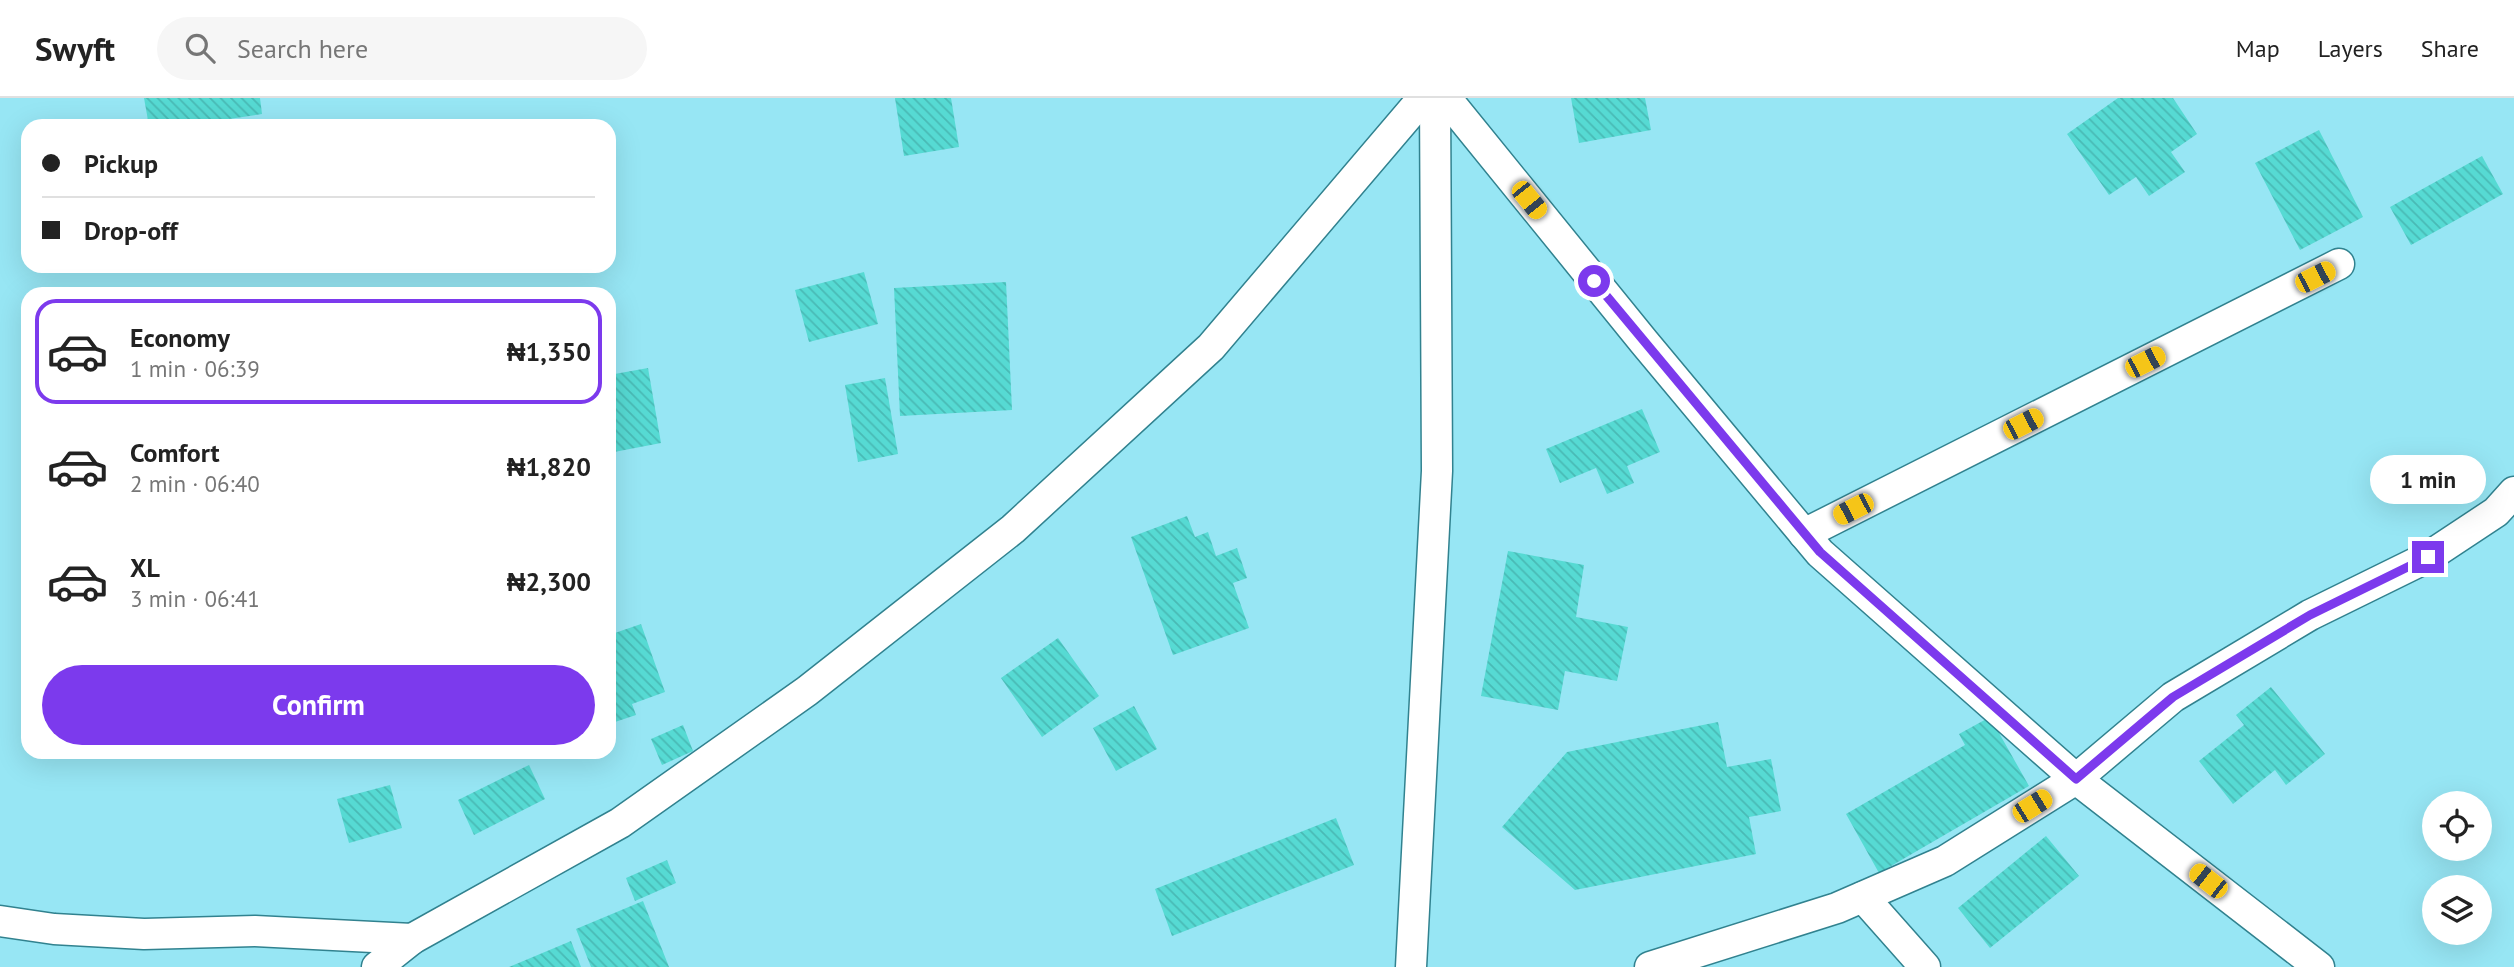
<!DOCTYPE html>
<html lang="en">
<head>
<meta charset="utf-8">
<style>
	:root { --surface:#fff; --page:#f6f6f6; --text:#222; --muted:#767676; --line:#e0e0e0; --accent:#7c3aed }
	body { margin:0; font-family:"PT Sans",sans-serif; background:var(--page); color:var(--text); height:100vh; display:flex; flex-direction:column; font-size:26px; white-space:nowrap }
	* { box-sizing:border-box; margin:0 }
	p { font-size:23px; color:var(--muted) }
	.icon { flex:none; width:38px; height:38px; fill:none; stroke:currentColor; stroke-width:2; stroke-linecap:round; stroke-linejoin:round }
	.map { position:relative; flex:1; overflow:hidden }
	.drawer { position:absolute; left:21px; top:189px; width:595px; height:472px; display:flex; flex-direction:column; background:var(--surface); border-radius:21px; box-shadow:0 7px 28px #0002 }
	.drawer>* { flex:none }
	.top-card { position:absolute; left:21px; top:21px; width:595px; height:154px; border-radius:21px; box-shadow:0 7px 28px #0002; display:grid; align-content:center; height:154px; padding:0 21px; background:var(--surface) }
	.controls { position:absolute; left:2422px; top:693px; display:grid; gap:14px }
	.controls a { display:grid; place-items:center; width:70px; height:70px; border-radius:50%; background:var(--surface); box-shadow:0 7px 28px #0002; font-size:35px }
	.end { position:absolute; width:32px; height:32px; margin:-16px; border:9px solid #7c3aed; background:#fff; box-shadow:0 0 0 4px #fff }
	.from { border-radius:50% }
	.bubble { position:absolute; height:49px; border-radius:24px; background:var(--surface); box-shadow:0 7px 28px #0002; font-size:23px; font-weight:700; line-height:49px; text-align:center }
	.car { position:absolute; width:21px; height:42px; margin:-21px -10px; border-radius:9px; box-shadow:0 0 5px 2px #0007; background:linear-gradient(#f5c518 24%,#345 0 40%,#f5c518 0 76%,#345 0 86%,#f5c518 0) }
	.top-card b { display:flex; align-items:center; gap:24px; height:66px; font-size:26px }
	.top-card b+b { border-top:2px solid var(--line) }
	.top-card i { width:18px; height:18px; background:var(--text) }
	ul { padding:12px 0 0; list-style:none }
	li { display:flex; align-items:center; gap:21px; height:105px; margin:0 14px 10px; padding:0 7px; border:4px solid transparent; border-radius:21px }
	li div { flex:1 }
	li b { display:block; font-size:26px }
	li em { font-style:normal; font-weight:700 }
	li.active { border-color:var(--accent) }
	li>.icon { width:63px; height:63px; stroke-width:1.5 }
	.primary-button { display:flex; gap:14px; margin-top:auto; padding:14px 21px }
	.primary-button a { flex:1; height:80px; border-radius:42px; background:var(--accent); color:#fff; font-size:28px; font-weight:700; line-height:80px; text-align:center }
	header { display:flex; align-items:center; gap:42px; box-sizing:border-box; height:98px; padding:0 35px; background:var(--surface); border-bottom:2px solid var(--line) }
	header strong { font-size:33px }
	nav { display:flex; gap:38px; margin-inline-start:auto; font-size:24px }
	.search { width:490px; height:63px; background:var(--page); display:flex; align-items:center; gap:18px; box-sizing:border-box; padding:0 24px; border-radius:38px; color:var(--muted); font-size:26px }
	.map>svg:first-child { display:block }
	.building { fill:url(#building-back-hatch) }
	.lines { fill:none; stroke-linecap:round; stroke-linejoin:round }
	.street-casing { stroke:#31828f; stroke-width:33 }
	.street { stroke:#fff; stroke-width:30 }
	.route { stroke:#7c3aed; stroke-width:9 }
</style>
</head>
<body>
<header>
<strong>Swyft</strong>
<div class="search"><svg class="icon" aria-label="search" viewBox="0 0 24 24"><circle cx="10" cy="10" r="6"/><path d="M15 15l6 6"/></svg>Search here</div>
<nav><a>Map</a><a>Layers</a><a>Share</a></nav>
</header>
<div class="map">
<svg width="2514" height="869" viewBox="0 0 2514 869">
	<defs>
		<pattern id="building-back-hatch" width="6" height="6" patternUnits="userSpaceOnUse" patternTransform="scale(1.75)"><rect width="6" height="6" fill="#56dad3"/><path d="M-1 5l2 2M0 0l6 6M5-1l2 2" fill="none" stroke="#49bab5"/></pattern>
	</defs>
	<rect width="100%" height="100%" fill="#97e6f4"/>
	<!-- building -->
	<g class="building">
		<polygon points="144,0 260,0 262,16 182,28 149,28"/>
		<polygon points="895,0 951,0 959,49 904,58"/>
		<polygon points="1571,0 1645,0 1651,32 1579,45"/>
		<polygon points="2118,0 2173,0 2197,36 2171,54 2185,74 2149,98 2136,79 2109,97 2067,36"/>
		<polygon points="2319,32 2363,119 2300,152 2255,65"/>
		<polygon points="2482,58 2503,96 2411,147 2390,109"/>
		<polygon points="864,174 878,226 809,244 795,192"/>
		<polygon points="1006,184 1012,312 900,318 894,190"/>
		<polygon points="648,270 661,345 609,355 609,277"/>
		<polygon points="885,280 898,356 858,364 845,287"/>
		<polygon points="1642,311 1660,354 1627,368 1634,385 1607,396 1596,370 1560,385 1546,351"/>
		<polygon points="1187,418 1195,439 1208,434 1216,458 1237,450 1247,480 1233,485 1249,530 1173,557 1131,439"/>
		<polygon points="609,423 615,443 609,446"/>
		<polygon points="1508,453 1584,467 1576,519 1628,529 1617,583 1565,573 1558,612 1481,598"/>
		<polygon points="641,526 665,594 632,606 636,617 609,626 609,537"/>
		<polygon points="1058,540 1099,598 1042,639 1001,580"/>
		<polygon points="2271,589 2325,656 2286,687 2275,672 2233,706 2199,663 2244,627 2236,617"/>
		<polygon points="1134,608 1157,651 1116,673 1093,630"/>
		<polygon points="1990,619 2029,688 1879,775 1846,716 1965,647 1959,636"/>
		<polygon points="1718,624 1727,669 1771,661 1781,713 1749,719 1756,756 1575,792 1502,729 1567,654"/>
		<polygon points="683,627 693,653 662,667 651,641"/>
		<polygon points="529,667 545,701 474,737 458,702"/>
		<polygon points="390,687 402,730 349,745 337,701"/>
		<polygon points="1336,720 1354,767 1172,838 1155,791"/>
		<polygon points="2046,738 2079,778 1990,850 1958,810"/>
		<polygon points="667,762 676,785 635,803 626,780"/>
		<polygon points="643,803 669,869 591,869 576,831"/>
		<polygon points="571,843 581,869 509,869"/>
	</g>
	<g class="lines">
		<!-- street casing -->
		<g class="street-casing">
			<g id="street">
				<polyline points="1446,0 1644,244 1820,455 2076,681 2319,869"/>
				<polyline points="1804,436 2339,166"/>
				<polyline points="1863,799 1925,869"/>
				<polyline points="0,823 54,831 144,836 255,833 412,841"/>
				<polyline points="377,869 412,841 620,725 807,593 1013,431 1211,249 1423,0"/>
				<polyline points="1411,869 1437,373 1435,0"/>
				<polyline points="1650,869 1837,810 1945,763 2076,681 2173,599 2310,517 2428,459 2496,414 2514,394"/>
			</g>
		</g>
		<!-- street -->
		<use href="#street" class="street"/>
	</g>
	<g class="lines">
		<!-- route -->
		<polyline class="route" points="1594,183 1820,454 2076,681 2173,599 2310,517 2428,459"/>
	</g>
</svg>
<div class="controls">
<a><svg class="icon" aria-label="locate" viewBox="0 0 24 24"><circle cx="12" cy="12" r="6"/><path d="M12 2v4M12 18v4M2 12h4M18 12h4"/></svg></a>
<a><svg class="icon" aria-label="layers" viewBox="0 0 24 24"><path d="M12 4l9 5-9 5-9-5zM3 14l9 5 9-5"/></svg></a>
</div>
<i class="end from" style="left:1594px;top:183px"></i>
<i class="end" style="left:2428px;top:459px"></i>
<div class="bubble" style="left:2370px;top:357px;width:116px">1 min</div>
<i class="car" style="left:1529px;top:102px;rotate:141deg"></i>
<i class="car" style="left:2315px;top:179px;rotate:63deg"></i>
<i class="car" style="left:2145px;top:264px;rotate:63deg"></i>
<i class="car" style="left:2023px;top:326px;rotate:63deg"></i>
<i class="car" style="left:1853px;top:411px;rotate:243deg"></i>
<i class="car" style="left:2032px;top:708px;rotate:58deg"></i>
<i class="car" style="left:2208px;top:783px;rotate:308deg"></i>
<div class="top-card">
<b><i class="from"></i>Pickup</b>
<b><i></i>Drop-off</b>
</div>
<section class="drawer">
<ul>
<li class="active"><svg class="icon" aria-label="car" viewBox="0 0 24 24"><path d="M5 17H2v-5l4-1 3-4h7l3 4 3 1v5h-3M9 17h6M6 11h13"/><circle cx="7" cy="17" r="2"/><circle cx="17" cy="17" r="2"/></svg><div><b>Economy</b><p>1 min · 06:39</p></div><em>₦1,350</em></li>
<li><svg class="icon" aria-label="car" viewBox="0 0 24 24"><path d="M5 17H2v-5l4-1 3-4h7l3 4 3 1v5h-3M9 17h6M6 11h13"/><circle cx="7" cy="17" r="2"/><circle cx="17" cy="17" r="2"/></svg><div><b>Comfort</b><p>2 min · 06:40</p></div><em>₦1,820</em></li>
<li><svg class="icon" aria-label="car" viewBox="0 0 24 24"><path d="M5 17H2v-5l4-1 3-4h7l3 4 3 1v5h-3M9 17h6M6 11h13"/><circle cx="7" cy="17" r="2"/><circle cx="17" cy="17" r="2"/></svg><div><b>XL</b><p>3 min · 06:41</p></div><em>₦2,300</em></li>
</ul>
<div class="primary-button"><a>Confirm</a></div>
</section>
</div>
</body>
</html>
